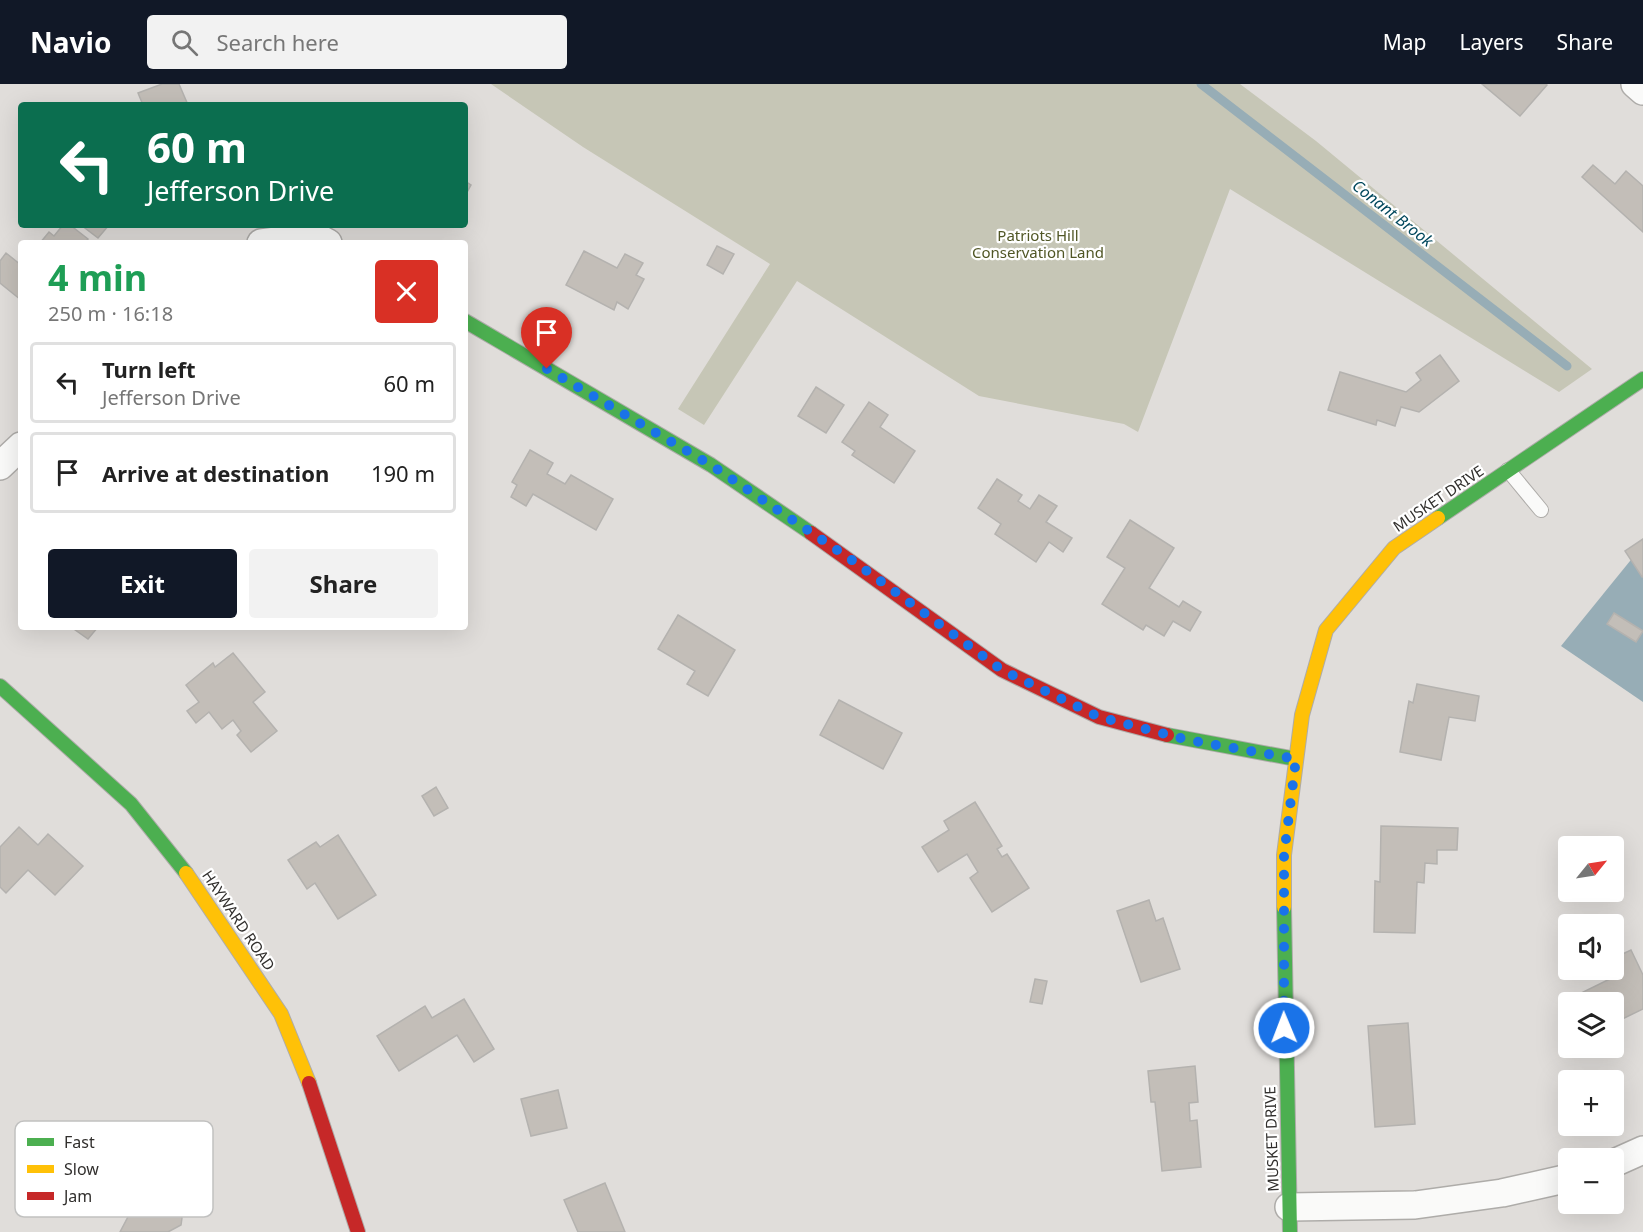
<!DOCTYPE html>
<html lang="en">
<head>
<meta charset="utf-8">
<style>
	body { margin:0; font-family:"Noto Sans",sans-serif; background:#f2f2f2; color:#222; height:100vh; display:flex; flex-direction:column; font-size:22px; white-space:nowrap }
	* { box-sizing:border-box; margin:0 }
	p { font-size:20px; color:#767676 }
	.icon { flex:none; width:33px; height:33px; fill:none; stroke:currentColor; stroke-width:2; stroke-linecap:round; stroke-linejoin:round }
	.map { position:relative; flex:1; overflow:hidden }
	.sheet { position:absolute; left:18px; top:156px; width:450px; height:390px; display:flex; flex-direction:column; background:#fff; border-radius:6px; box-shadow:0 6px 24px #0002 }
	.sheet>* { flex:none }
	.banner { position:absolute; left:18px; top:18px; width:450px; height:126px; border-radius:6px; box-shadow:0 6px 24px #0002; background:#0b6e4f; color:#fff; overflow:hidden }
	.needle { width:39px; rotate:60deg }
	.buttons { position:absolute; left:1558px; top:752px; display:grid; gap:12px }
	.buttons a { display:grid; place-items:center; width:66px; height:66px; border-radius:6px; background:#fff; box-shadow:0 6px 24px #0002; font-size:30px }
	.pin { position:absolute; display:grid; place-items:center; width:51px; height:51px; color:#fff; margin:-62px -26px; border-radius:50% 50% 50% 0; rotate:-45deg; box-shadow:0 0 6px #0007 }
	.pin .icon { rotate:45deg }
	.me { position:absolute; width:66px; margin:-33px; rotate:359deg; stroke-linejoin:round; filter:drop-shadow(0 0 4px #0008) }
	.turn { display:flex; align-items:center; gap:21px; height:126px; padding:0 30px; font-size:27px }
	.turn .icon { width:78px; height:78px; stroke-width:2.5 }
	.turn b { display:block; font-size:42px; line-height:51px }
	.round { display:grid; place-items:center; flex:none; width:63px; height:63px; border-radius:6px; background:#f2f2f2 }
	.headline { display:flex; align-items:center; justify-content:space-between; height:102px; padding:0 30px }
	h1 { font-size:36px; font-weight:700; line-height:45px; color:#1e9e55 }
	.cta { display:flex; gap:12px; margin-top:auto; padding:12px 30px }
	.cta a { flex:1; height:69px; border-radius:6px; background:#111827; color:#fff; font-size:24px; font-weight:700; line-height:69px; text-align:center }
	.cta a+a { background:#f2f2f2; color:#222 }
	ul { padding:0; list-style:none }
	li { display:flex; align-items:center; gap:18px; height:81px; margin:0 12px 9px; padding:0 18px; border:3px solid #e0e0e0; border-radius:6px }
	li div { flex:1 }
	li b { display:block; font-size:22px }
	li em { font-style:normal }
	header { display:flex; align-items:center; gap:36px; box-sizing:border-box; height:84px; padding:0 30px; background:#111827; color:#fff }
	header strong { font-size:28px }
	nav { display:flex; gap:33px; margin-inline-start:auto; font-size:21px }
	.search { width:420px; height:54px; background:#f2f2f2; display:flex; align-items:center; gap:15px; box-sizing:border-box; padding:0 21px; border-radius:6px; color:#767676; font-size:22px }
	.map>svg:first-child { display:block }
	.green { fill:#c6c6b6 }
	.water { fill:#97adb6 }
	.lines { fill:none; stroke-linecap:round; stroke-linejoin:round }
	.stream { stroke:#97adb6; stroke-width:9 }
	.building { fill:#c3beb8; stroke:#b4b2af; stroke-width:1.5 }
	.lane-casing { stroke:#aeaca9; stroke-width:16 }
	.street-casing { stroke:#aeaca9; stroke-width:30 }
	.fast-casing { stroke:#aeaca9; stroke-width:16 }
	.slow-casing { stroke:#aeaca9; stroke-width:16 }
	.jam-casing { stroke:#aeaca9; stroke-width:16 }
	.lane { stroke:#fafaf9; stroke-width:14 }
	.street { stroke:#fafaf9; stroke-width:27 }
	.fast { stroke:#4caf50; stroke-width:14 }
	.slow { stroke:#ffc107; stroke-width:14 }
	.jam { stroke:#c62828; stroke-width:14 }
	.route { stroke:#1a73e8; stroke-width:10; stroke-dasharray:0 18 }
	.labels { text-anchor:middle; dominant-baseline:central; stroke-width:4.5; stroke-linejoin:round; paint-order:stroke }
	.park-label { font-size:15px; fill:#505625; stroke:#fff }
	.street-label { font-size:15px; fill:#312f2d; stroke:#fff }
	.water-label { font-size:16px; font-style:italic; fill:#00475c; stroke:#fff }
	.key { fill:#fff; stroke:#c1c1c0; stroke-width:1.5 }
	.key-label { font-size:16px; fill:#312f2d }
</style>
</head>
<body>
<header>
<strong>Navio</strong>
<div class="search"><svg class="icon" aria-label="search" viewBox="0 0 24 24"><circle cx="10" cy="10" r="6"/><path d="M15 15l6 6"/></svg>Search here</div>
<nav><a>Map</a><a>Layers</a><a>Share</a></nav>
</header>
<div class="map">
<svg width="1643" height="1148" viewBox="0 0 1643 1148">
	<rect width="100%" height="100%" fill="#e0ddda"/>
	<path class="green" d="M491 0H1240L1316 57 1592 285 1559 308 1230 105 1138 348 1124 340 979 312 797 197 704 341 678 325 770 180 583 63Z"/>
	<path class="water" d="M1643 461V618L1561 562Z"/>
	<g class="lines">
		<path class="stream" d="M1201 0 1567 282"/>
	</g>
	<g class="building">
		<path d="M162 0H179L188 21H143L138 9Z"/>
		<path d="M1482 0H1546L1547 1 1520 32Z"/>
		<path d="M1593 81 1615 100 1626 87 1643 102V148L1582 93Z"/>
		<path d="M465 97 471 101 465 112Z"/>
		<path d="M63 141H70L88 155 84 159H40L49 148 54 152Z"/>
		<path d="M81 141H109L98 154Z"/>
		<path d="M717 162 734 170 723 190 707 181Z"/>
		<path d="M584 167 617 184 625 170 643 179 636 191 644 195 628 225 617 218 614 226 566 201Z"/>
		<path d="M6 169 21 181V216L0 199V177Z"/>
		<path d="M1440 271 1459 297 1419 328 1401 323 1395 342 1377 336 1376 341 1328 326 1340 288 1406 308 1421 296 1416 289Z"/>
		<path d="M816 303 844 321 826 349 798 332Z"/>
		<path d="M869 318 888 331 880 343 915 367 894 399 852 371 855 367 842 358Z"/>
		<path d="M530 366 553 379 547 390 565 400 571 391 613 415 596 446 533 410 526 422 511 413 517 401 512 398Z"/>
		<path d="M997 395 1022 411 1018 417 1030 425 1039 411 1057 422 1046 438 1072 454 1063 468 1049 458 1036 478 995 450 1001 440 978 424Z"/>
		<path d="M1130 436 1174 464 1149 504 1179 523 1183 517 1201 528 1190 547 1173 537 1164 552 1146 541 1143 546 1102 520 1125 484 1107 473Z"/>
		<path d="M1643 455V493H1642L1625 467Z"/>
		<path d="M1614 529 1643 547 1636 558 1607 540Z"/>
		<path d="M678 531 735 566 708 612 687 600 695 587 658 565Z"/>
		<path d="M71 543H98L88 555Z"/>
		<path d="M233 569 265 608 253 618 277 647 251 668 237 651 241 647 233 636 222 645 209 628 196 639 187 627 199 618 186 601 213 579 215 583Z"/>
		<path d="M1417 600 1479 612 1475 637 1449 633 1441 676 1400 668 1409 617 1413 619Z"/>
		<path d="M839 616 902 649 883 685 820 651Z"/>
		<path d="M436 703 448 724 434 732 422 712Z"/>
		<path d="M975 718 1002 762 997 765 1002 773 1007 770 1029 804 992 828 970 794 978 788 967 770 938 788 922 763 949 746 944 737Z"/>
		<path d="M1381 742 1458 744 1457 766H1437V780L1425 779 1424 799 1417 798 1415 849 1374 848 1375 797 1380 798Z"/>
		<path d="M19 743 38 761 48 750 83 782 55 811 28 786 6 809 0 803V763Z"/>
		<path d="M338 751 376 811 338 835 315 799 307 805 288 776 316 758 320 763Z"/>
		<path d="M1149 816 1156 837 1163 834 1180 885 1141 898 1117 827Z"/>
		<path d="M1631 866 1643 891V925L1614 939V918H1585L1581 909 1618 891 1614 874Z"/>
		<path d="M1035 895 1047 897 1042 920 1030 918Z"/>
		<path d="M464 915 494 965 474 978 457 951 399 987 377 952 425 922 432 934Z"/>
		<path d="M1408 939 1415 1040 1375 1043 1368 942Z"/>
		<path d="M1195 982 1198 1018 1189 1019 1190 1037 1197 1036 1201 1083 1162 1087 1155 1018H1151L1148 987Z"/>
		<path d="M558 1006 567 1044 531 1052 521 1015Z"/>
		<path d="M151 1094 187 1114 179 1128 182 1134 181 1141 168 1148H120L131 1127 125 1124 136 1105 142 1108Z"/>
		<path d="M605 1099 625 1148H578L564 1116Z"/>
	</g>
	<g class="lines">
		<g class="lane-casing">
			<path id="lane" d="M1508 386 1541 426"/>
		</g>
		<g class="street-casing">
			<g id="street">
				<path d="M1635 0 1643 7"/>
				<path d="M261 159 315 152 328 159"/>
				<path d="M0 382 21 362"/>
				<path d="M1614 1079 1643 1066"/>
				<path d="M1289 1123 1415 1121 1502 1109 1569 1094"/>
			</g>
		</g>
		<g class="fast-casing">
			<g id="fast">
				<path d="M465 237 711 381 811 449"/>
				<path d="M1438 434 1643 295"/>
				<path d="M0 602 131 720 186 789"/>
				<path d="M1167 651 1296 675"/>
				<path d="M1284 823 1290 1148"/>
			</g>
		</g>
		<g class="slow-casing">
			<g id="slow">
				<path d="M186 789 281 930 309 999"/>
				<path d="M1284 823V771L1302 631 1326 546 1394 464 1438 434"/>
			</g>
		</g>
		<g class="jam-casing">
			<g id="jam">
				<path d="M811 449 1002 586 1099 633 1167 651"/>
				<path d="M309 999 358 1148"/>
			</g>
		</g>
		<use href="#lane" class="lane"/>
		<use href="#street" class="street"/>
		<use href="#fast" class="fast"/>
		<use href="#slow" class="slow"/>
		<use href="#jam" class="jam"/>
	</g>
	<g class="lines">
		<path class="route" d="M547 285 711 381 849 474 1002 586 1099 633 1188 656 1296 675 1284 771V944"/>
	</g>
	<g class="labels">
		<g class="park-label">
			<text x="1038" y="151">Patriots Hill<tspan x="1038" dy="17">Conservation Land</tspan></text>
		</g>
		<g class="street-label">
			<text transform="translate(1438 414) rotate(-34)">MUSKET DRIVE</text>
			<text transform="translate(239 836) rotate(56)">HAYWARD ROAD</text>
			<text transform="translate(1271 1055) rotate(-92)">MUSKET DRIVE</text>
		</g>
		<g class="water-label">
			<text transform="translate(1393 129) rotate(38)">Conant Brook</text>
		</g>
	</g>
	<rect x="15" y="1037" width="198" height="96" rx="9" class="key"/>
	<rect x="27" y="1054" width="27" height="8" fill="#4caf50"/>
	<rect x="27" y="1081" width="27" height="8" fill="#ffc107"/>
	<rect x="27" y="1108" width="27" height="8" fill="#c62828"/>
	<g class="key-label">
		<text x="64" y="1064">Fast</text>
		<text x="64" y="1091">Slow</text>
		<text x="64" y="1118">Jam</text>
	</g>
</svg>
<div class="buttons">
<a><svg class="needle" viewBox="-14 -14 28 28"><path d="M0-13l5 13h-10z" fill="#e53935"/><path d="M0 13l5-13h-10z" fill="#767676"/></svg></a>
<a><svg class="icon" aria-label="sound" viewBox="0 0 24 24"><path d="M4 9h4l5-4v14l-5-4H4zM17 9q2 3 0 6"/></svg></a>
<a><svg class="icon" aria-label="layers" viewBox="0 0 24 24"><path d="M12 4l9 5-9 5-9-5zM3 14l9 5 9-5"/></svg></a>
<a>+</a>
<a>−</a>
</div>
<div class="pin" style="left:547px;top:285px;background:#d93025"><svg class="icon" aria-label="arrive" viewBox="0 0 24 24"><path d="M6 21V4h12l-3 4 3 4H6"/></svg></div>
<svg class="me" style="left:1284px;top:944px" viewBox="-20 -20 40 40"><circle r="17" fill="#1a73e8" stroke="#fff" stroke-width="3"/><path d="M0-11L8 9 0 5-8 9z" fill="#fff"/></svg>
<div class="banner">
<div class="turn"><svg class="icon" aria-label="left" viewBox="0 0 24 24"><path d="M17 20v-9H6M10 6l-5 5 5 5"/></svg><div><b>60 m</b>Jefferson Drive</div></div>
</div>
<section class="sheet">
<div class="headline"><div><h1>4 min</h1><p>250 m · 16:18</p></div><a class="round" style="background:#d93025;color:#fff"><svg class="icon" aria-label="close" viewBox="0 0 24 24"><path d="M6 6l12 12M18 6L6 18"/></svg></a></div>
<ul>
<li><svg class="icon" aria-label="left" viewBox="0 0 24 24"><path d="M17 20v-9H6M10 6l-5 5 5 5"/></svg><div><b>Turn left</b><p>Jefferson Drive</p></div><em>60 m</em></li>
<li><svg class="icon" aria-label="arrive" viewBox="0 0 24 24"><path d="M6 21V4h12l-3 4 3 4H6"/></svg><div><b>Arrive at destination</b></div><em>190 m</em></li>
</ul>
<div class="cta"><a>Exit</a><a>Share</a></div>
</section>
</div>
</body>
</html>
